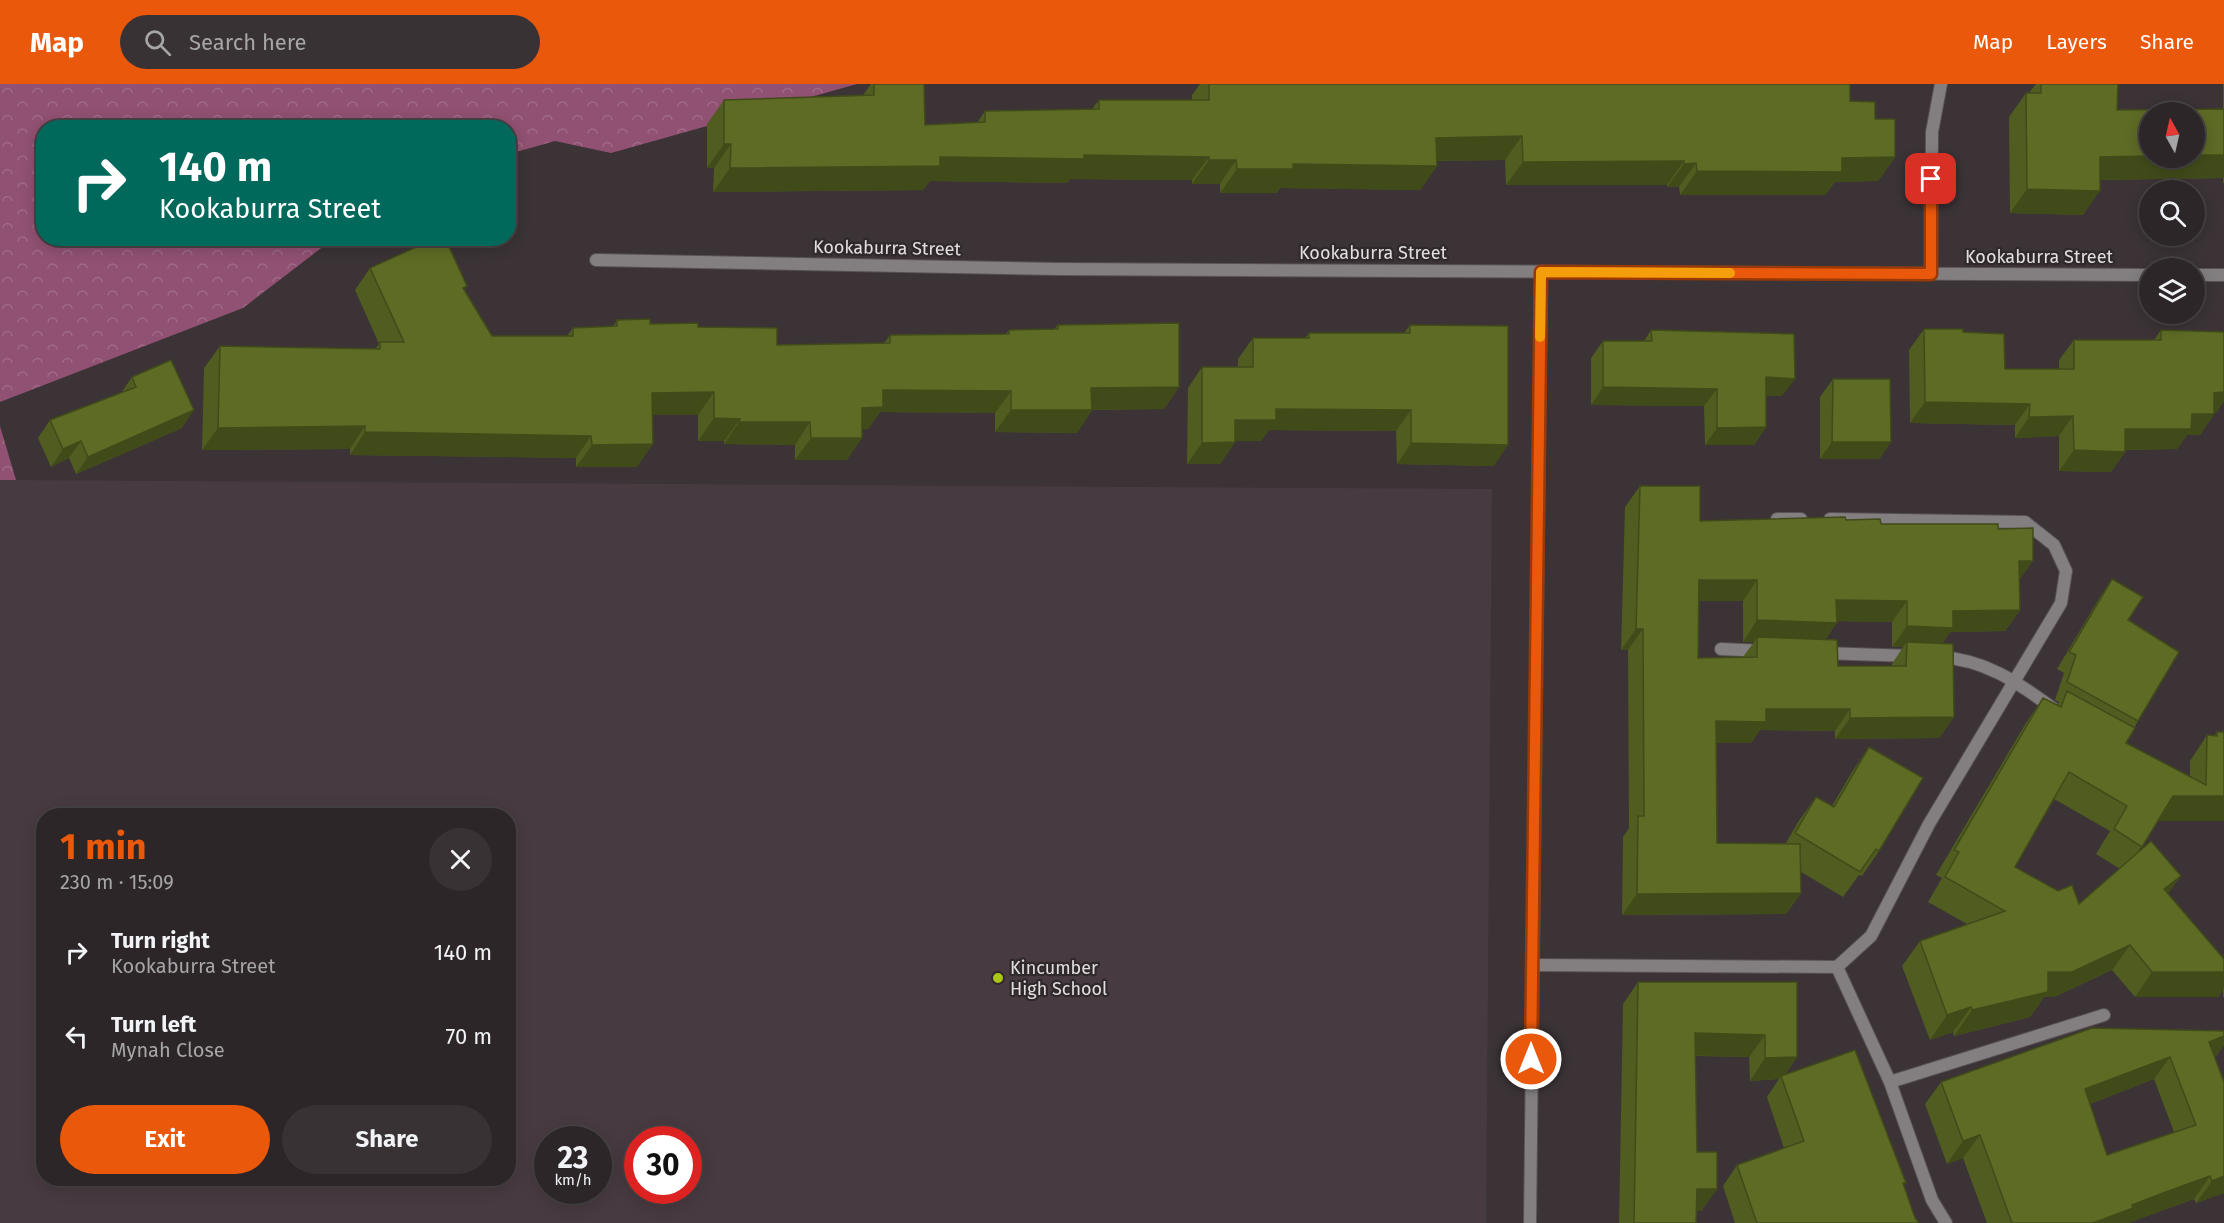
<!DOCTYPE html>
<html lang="en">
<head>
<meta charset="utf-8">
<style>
	body { margin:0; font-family:"Fira Sans",sans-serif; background:#383234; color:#f1f3f6; height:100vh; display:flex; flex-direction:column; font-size:22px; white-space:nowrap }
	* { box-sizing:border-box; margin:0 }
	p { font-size:20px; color:#a6a5a8 }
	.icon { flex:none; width:33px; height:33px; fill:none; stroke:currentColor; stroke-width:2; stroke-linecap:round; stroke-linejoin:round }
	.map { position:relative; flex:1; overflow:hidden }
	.panel { position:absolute; left:36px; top:724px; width:480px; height:378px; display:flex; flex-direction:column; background:#2c2628; border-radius:24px; box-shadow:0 3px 15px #0003,0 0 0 2px #484345 }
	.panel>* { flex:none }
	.banner { position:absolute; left:36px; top:36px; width:480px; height:126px; border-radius:24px; box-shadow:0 3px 15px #0003,0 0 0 2px #484345; background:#00695c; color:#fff; overflow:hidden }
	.needle { width:39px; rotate:352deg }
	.fabs { position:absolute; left:2139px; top:18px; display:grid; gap:12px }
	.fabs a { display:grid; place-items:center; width:66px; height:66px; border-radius:50%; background:#2c2628; box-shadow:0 3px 15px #0003,0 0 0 2px #484345; font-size:30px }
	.speed { position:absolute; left:534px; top:1042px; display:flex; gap:12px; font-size:30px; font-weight:700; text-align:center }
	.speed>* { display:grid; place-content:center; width:78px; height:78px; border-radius:50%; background:#2c2628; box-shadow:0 3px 15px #0003,0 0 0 2px #484345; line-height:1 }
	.speed small { font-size:15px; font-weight:400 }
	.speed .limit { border:9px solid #d22; background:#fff; color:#111 }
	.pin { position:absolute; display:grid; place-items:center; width:51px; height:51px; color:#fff; margin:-26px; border-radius:12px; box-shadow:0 3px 9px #0006 }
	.me { position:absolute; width:66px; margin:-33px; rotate:0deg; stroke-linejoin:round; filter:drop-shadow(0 0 4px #0008) }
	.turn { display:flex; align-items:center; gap:21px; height:126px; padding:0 24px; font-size:27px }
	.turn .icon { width:78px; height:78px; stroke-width:2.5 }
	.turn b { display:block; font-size:42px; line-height:51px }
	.round { display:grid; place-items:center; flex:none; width:63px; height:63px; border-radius:32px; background:#383234 }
	.summary { display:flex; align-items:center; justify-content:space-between; height:102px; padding:0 24px }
	h1 { font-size:36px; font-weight:700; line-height:45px; color:#ea580c }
	.cta { display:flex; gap:12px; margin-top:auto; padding:12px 24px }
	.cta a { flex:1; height:69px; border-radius:36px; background:#ea580c; color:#fff; font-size:24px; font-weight:700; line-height:69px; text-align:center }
	.cta a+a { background:#383234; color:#f1f3f6 }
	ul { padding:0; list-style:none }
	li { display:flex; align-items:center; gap:18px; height:84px; padding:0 24px }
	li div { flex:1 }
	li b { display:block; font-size:22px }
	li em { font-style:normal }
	header { display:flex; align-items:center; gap:36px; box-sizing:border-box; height:84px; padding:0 30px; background:#ea580c; color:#fff }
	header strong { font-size:28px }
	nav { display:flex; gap:33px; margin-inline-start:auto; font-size:21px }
	.search { width:420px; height:54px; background:#383234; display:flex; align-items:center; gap:15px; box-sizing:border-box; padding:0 21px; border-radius:33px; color:#a6a5a8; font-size:22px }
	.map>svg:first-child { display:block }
	.built { fill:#483a41; fill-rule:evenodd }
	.forest { fill:url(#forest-crowns) }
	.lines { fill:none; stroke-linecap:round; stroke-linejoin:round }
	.service-casing { stroke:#595254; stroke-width:14 }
	.minor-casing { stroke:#595254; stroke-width:14 }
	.service { stroke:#837f81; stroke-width:12 }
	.minor { stroke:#837f81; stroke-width:12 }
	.wall { fill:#505c20; fill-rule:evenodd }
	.shaded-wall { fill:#414b1a }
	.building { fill:#5d6b25; stroke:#414b1a; stroke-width:1.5; fill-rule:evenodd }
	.route-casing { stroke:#983908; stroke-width:15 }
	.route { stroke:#ea580c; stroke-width:10 }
	.slow { stroke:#f59e0b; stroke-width:10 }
	.poi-dot { fill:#abc615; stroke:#30292c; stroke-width:2 }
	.labels { text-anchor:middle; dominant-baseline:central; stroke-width:4.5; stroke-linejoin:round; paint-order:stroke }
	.street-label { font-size:18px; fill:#e2dddf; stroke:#30292c }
	.poi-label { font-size:18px; fill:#e2dddf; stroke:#30292c; text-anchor:start }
</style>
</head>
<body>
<header>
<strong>Map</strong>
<div class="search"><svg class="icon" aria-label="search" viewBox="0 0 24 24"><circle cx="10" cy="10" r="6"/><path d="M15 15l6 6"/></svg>Search here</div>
<nav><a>Map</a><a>Layers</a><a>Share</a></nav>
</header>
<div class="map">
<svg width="2224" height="1139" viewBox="0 0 2224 1139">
	<defs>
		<pattern id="forest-crowns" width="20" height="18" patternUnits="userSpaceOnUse" patternTransform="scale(1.5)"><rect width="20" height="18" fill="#915172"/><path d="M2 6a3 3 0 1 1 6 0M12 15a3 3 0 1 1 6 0" fill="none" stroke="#a06a86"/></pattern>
	</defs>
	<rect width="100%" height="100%" fill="#3b3336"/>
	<path class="built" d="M0 396 1492 405 1486 1139H0ZM44 732H508V1095H44ZM548 1056H598V1107H548ZM638 1056H688V1107H638Z"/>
	<g class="forest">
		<path d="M0 0H857L611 69 555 57 509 70 508 44H44V154L333 155 243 224 0 318Z"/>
		<path d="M0 342 16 396H0Z"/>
	</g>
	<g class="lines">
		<g class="service-casing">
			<g id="service">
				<path d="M1777 435H1801"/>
				<path d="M1721 565 1765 567"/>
				<path d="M1821 569 1912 572"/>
				<path d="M1938 573C1985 575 2017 598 2054 625"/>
				<path d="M1532 881 1837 883 1871 852 1929 740 2061 519 2066 487 2054 461 2025 438 1830 435"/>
				<path d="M1837 883 1890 998 1932 1116 1946 1139"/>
				<path d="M1890 998 2104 931"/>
			</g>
		</g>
		<g class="minor-casing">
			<g id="minor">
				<path d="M596 176 1059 185 2150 191"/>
				<path d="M1931 190 1932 48 1941 0"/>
				<path d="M2194 191H2224"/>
				<path d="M1530 1139 1541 188"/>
			</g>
		</g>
		<use href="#service" class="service"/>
		<use href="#minor" class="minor"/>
	</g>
	<g class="wall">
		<path d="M871 0H924L925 41 977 39 985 27 1092 25 1099 16H1192V11L1200 0H1850V17L1875 35 1895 73 1878 97 1835 98 1825 111H1680L1679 103H1667V101H1506L1505 76 1437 77V82L1420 106 1280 104 1277 109H1220V100H1192V96L1070 95 1067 99 930 97 923 106 713 108 714 84H707V40L724 16 863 11Z"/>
		<path d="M2036 0H2041L2117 26 2223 25V0H2224V99H2223V94L2100 96 2083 131 2010 129 2009 33 2026 9H2029Z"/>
		<path d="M370 184 464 206 492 252H567L573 244 613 243 617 236 698 243 777 261 884 259 890 251 1006 250 1009 246 1054 245 1058 241 1179 303 1164 325 1092 326 1077 349 995 348V329L880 328 868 345H862L847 376H795V361L724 360V357H698V331H652L637 383H576V374L350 371V365L202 366 204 284 220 262 375 265 379 260 355 206Z"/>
		<path d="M1410 241 1494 382 1397 380 1396 347 1269 346 1261 357H1235V358L1220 380H1187L1188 304 1202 283H1238V275L1253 254H1305L1309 249H1404Z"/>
		<path d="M1924 245 1963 248 2005 285H2059V276L2074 256H2154L2161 246 2224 248V317L2216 329H2214V330L2200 351H2187L2177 365 2125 366V368L2111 388 2059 387V352L2015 354V341L1910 339 1909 266Z"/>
		<path d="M1651 246 1782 312 1766 311V343L1754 361H1705L1704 322 1591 321V274L1603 257H1644Z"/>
		<path d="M132 293 182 344 76 390 69 374 51 383 38 354 50 336 121 309Z"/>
		<path d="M1833 295 1891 358 1879 375H1820V313Z"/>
		<path d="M1640 402 1700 437 1846 436 1881 440 1998 445 2019 497 2020 526 2005 547 1950 548 1942 560 1954 633 1939 654 1835 655V647L1760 646 1751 659H1716L1717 759H1786L1798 738 1816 713 1832 722 1852 688 1869 663 1879 767 1862 792 1859 791 1843 813 1801 788V809L1786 830 1622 831 1623 753 1629 744 1628 566H1621L1625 423ZM1699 517H1743V558H1754L1743 573 1698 574ZM1837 537 1892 538V563H1903L1892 580V582H1838L1826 555Z"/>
		<path d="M2112 495 2128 536 2138 637 2126 659 2190 692V677L2207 651 2214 652 2217 648 2224 737H2158L2138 768 2168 810 2224 875V913H2223V906L2218 913H2135L2112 886 2054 913H2044L2030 933 1954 952 1953 948 1930 956 1902 882 1920 857 1967 840 1928 818 1942 794 1936 791 2026 639 2043 614 2057 621 2059 618 2055 616 2064 589 2057 585 2100 513ZM2054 715 2110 747 2096 770 2120 785 2079 820 2058 807 2015 783Z"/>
		<path d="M1638 898H1797V973L1785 991 1904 1101 1915 1134 1919 1139H1735L1723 1102 1737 1081 1784 1064 1767 1013 1779 995 1750 997 1749 973 1695 972 1697 1068 1717 1105 1701 1127H1697L1696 1139H1619L1623 920Z"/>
		<path d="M2224 947V961L2217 971 2214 972 2224 998V1109L2196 1119 2194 1115 2128 1139H1987L1963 1074 1947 1080 1925 1020 1941 998ZM2154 995 2174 1048 2107 1071 2090 1020Z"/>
	</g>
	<g class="shaded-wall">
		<path d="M1522 52 1505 76 1420 77 1436 54Z"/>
		<path d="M724 60H731L714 84H707Z"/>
		<path d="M1084 71 1209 73 1192 96 1070 95 1067 99 930 97 923 106 713 108 730 84 940 73Z"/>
		<path d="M2194 71H2224V93L2223 94 2084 96 2100 73 2150 72V74H2194Z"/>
		<path d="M1895 73 1878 97 1835 98 1825 111H1680L1697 87 1842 74Z"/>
		<path d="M1209 76H1236L1220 100H1192Z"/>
		<path d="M1684 77 1667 101H1506L1523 78Z"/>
		<path d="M1696 79 1679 103H1667L1684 80Z"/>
		<path d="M1293 80 1437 82 1420 106 1280 104 1277 109H1220L1237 85Z"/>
		<path d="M2027 105 2100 107 2083 131 2010 129Z"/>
		<path d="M1766 293 1795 295 1782 312 1754 311Z"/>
		<path d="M1179 303 1164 325 1076 326 1091 304Z"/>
		<path d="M1603 303 1717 305 1704 322 1591 321Z"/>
		<path d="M883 306 1011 307 995 329 880 328 868 345 846 346 862 324Z"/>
		<path d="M714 308 698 331H636L652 309Z"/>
		<path d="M2224 308V317L2216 329H2200L2214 309Z"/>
		<path d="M1925 318 2030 320 2015 341 1910 339Z"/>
		<path d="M1276 325 1411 326 1396 347 1269 346 1261 357H1220L1235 336Z"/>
		<path d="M194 326 182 344 76 390 88 373Z"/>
		<path d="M1011 326H1092L1077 349 995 348Z"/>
		<path d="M2192 330H2214L2200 351H2187L2177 365 2110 366 2125 345Z"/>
		<path d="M2073 332 2059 352 2015 354 2029 333Z"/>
		<path d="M714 334 740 335 724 357H698Z"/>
		<path d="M739 338H810L795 361 724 360Z"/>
		<path d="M365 342 350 365 202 366 218 344Z"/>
		<path d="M1766 343 1754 361H1705L1717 344Z"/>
		<path d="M365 348 591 352 576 374 350 371Z"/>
		<path d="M811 354H862L847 376H795Z"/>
		<path d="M81 357 69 374 51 383 63 365Z"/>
		<path d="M1235 358 1220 380H1187L1202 359Z"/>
		<path d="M1832 358H1891L1879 375H1820Z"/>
		<path d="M1411 359 1508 361 1494 382 1397 380Z"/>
		<path d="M653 360 637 383H576L592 361Z"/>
		<path d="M2074 366 2125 368 2111 388 2059 387Z"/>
		<path d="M2019 477H2033L2018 498Z"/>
		<path d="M1699 496H1757L1743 517H1684Z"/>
		<path d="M1836 516 1907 517 1892 538 1822 537Z"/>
		<path d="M2020 526 2005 547 1950 548 1938 565 1907 558 1903 563H1892L1907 542 1953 527Z"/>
		<path d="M1757 536 1837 539 1822 560 1757 553 1754 558H1743Z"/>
		<path d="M1636 545H1643L1628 566H1621Z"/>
		<path d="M1766 625H1850L1835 647 1760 646 1751 659H1701L1716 637Z"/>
		<path d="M1954 633 1939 654 1835 655 1850 634Z"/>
		<path d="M2173 712H2224V737H2155Z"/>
		<path d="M2181 792 2163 817 2164 805Z"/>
		<path d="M1801 809 1786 830 1622 831 1637 810Z"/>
		<path d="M2130 861 2112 886 2054 913H2044L2030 933 1954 952 1972 926 2048 888Z"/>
		<path d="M2152 888H2224V904L2218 913H2135Z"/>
		<path d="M1971 923 1953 948 1930 956 1947 931Z"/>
		<path d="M1695 949 1765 951 1749 973 1680 971Z"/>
		<path d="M2224 952V961L2217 971 2193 981 2209 958Z"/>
		<path d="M1797 973 1782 995 1781 992 1779 995 1750 997 1765 974Z"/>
		<path d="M2170 973 2154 995 2069 1028 2085 1005Z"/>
		<path d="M1980 1051 1963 1074 1947 1080 1963 1057Z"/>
		<path d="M2210 1092 2194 1115 2128 1139H2093L2132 1121Z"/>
		<path d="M2224 1092V1109L2196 1119 2212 1097Z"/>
		<path d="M1697 1105H1717L1701 1127H1681Z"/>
	</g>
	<g class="building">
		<path d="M874 0H924L925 41 985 38V27L1099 25V16H1209V0H1850V17L1875 18V35H1895V73L1842 74V88L1697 87 1696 79 1684 80V77L1523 78 1522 52 1436 54 1437 82 1293 80V85H1237L1236 76H1209V73L1084 71V75L940 73V82L730 84 731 60H724V16L874 11Z"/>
		<path d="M2041 0H2118L2117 26 2224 25V71H2194V28H2150V72L2100 73V107L2027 105 2026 9H2041Z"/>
		<path d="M436 154H445L467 202 463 204 492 252H573V244L617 242V236L650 235V240L698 239V243L777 244V261L890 259V251L1009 250V246L1058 245V241L1179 239V303L1091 304 1092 326H1011V307L883 306V323L862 324V354H811L810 338H739L740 335 714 334V308L652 309 653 360 592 361 591 352 365 348V342L218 344 220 262 380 265V258H404L370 184Z"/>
		<path d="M1410 241 1508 242V361L1411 359V326L1276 325V336H1235V358L1202 359V283H1253V254H1309V249H1410Z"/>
		<path d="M1924 245H1963V248L2004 250 2005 285H2074V256H2161V246L2224 248V308L2214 309V330H2192L2191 345H2125V368L2074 366 2073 332 2029 333 2030 320 1925 318Z"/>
		<path d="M1651 246 1794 250 1795 295 1766 293V343L1717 344V305L1603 303V257H1652Z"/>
		<path d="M171 276 194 326 88 373 81 357 63 365 50 336 136 303 132 293Z"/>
		<path d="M1833 295H1890L1891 358H1832Z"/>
		<path d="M1640 402H1700V437L1845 433 1846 436 1880 435 1881 440H1998V445L2033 444V477H2019L2020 526 1953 527V544L1907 542V517L1836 516 1837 539 1757 536V496H1699L1698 574 1757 573V553L1837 556 1838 582H1906L1907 558 1953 560 1954 633 1850 634V625H1766V638L1716 637 1717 759 1800 760 1801 809 1637 810 1638 732H1644L1643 545H1636Z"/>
		<path d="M2112 495 2143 513 2128 536 2179 568 2138 637 2067 598 2076 571 2069 568Z"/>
		<path d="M2067 607 2135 644 2126 659 2206 701 2207 651 2217 652V648H2224V712H2173L2142 763 2114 745 2127 722 2069 688 2015 783 2058 807 2072 801 2079 820 2151 757 2181 792 2164 805 2224 875V888H2152L2130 861 2072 888H2048V908L1972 926 1971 923 1947 931 1920 857 2005 827 1945 793 1959 768 1954 766 2043 614 2061 623Z"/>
		<path d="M1869 663 1923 694 1879 767 1876 765 1860 788 1795 749 1816 713 1834 723Z"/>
		<path d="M1638 898H1797V973L1765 974V951L1695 949 1697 1068H1717V1105H1697L1696 1139H1634Z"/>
		<path d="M2092 944 2224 947V952L2209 958 2224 998V1092L2212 1097 2210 1092 2163 1109 2132 1121 2133 1124 2093 1139H2012L1980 1051 1963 1057 1941 998ZM2170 973 2196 1041 2107 1071 2085 1005Z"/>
		<path d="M1855 966 1906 1099H1903L1915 1134 1919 1139H1757L1737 1081 1804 1057 1781 992Z"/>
	</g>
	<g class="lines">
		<g class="route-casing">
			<path id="route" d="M1531 975 1541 188 1931 190V95"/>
		</g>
		<use href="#route" class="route"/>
		<path class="slow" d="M1540 253 1541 188 1730 189"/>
	</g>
	<circle class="poi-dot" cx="998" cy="894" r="6"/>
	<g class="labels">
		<g class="street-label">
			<text transform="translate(887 164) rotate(1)">Kookaburra Street</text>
			<text x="1373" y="169">Kookaburra Street</text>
			<text x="2039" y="173">Kookaburra Street</text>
		</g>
		<g class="poi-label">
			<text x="1010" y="884">Kincumber<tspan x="1010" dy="21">High School</tspan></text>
		</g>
	</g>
</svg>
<div class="fabs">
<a><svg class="needle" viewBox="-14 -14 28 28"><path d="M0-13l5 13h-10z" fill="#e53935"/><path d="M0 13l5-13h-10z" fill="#a6a5a8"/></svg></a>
<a><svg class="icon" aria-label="search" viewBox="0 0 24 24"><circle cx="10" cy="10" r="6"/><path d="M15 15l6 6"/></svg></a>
<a><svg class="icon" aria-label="layers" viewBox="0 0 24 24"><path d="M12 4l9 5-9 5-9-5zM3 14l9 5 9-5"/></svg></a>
</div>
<div class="speed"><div>23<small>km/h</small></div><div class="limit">30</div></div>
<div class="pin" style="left:1931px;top:95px;background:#d93025"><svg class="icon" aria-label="arrive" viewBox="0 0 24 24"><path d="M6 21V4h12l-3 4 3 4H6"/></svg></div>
<svg class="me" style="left:1531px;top:975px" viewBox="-20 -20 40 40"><circle r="17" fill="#ea580c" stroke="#fff" stroke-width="3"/><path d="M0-11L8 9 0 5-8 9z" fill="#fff"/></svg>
<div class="banner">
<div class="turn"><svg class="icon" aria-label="right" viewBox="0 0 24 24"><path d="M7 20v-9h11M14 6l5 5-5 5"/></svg><div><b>140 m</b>Kookaburra Street</div></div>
</div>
<section class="panel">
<div class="summary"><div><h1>1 min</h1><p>230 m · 15:09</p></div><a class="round"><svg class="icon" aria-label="close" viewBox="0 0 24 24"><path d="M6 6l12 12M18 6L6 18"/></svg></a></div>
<ul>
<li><svg class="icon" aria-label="right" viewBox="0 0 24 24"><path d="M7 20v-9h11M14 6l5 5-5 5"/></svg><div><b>Turn right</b><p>Kookaburra Street</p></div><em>140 m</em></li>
<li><svg class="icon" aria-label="left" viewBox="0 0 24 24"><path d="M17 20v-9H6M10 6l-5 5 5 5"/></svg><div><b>Turn left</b><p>Mynah Close</p></div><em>70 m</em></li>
</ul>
<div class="cta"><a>Exit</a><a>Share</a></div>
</section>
</div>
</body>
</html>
